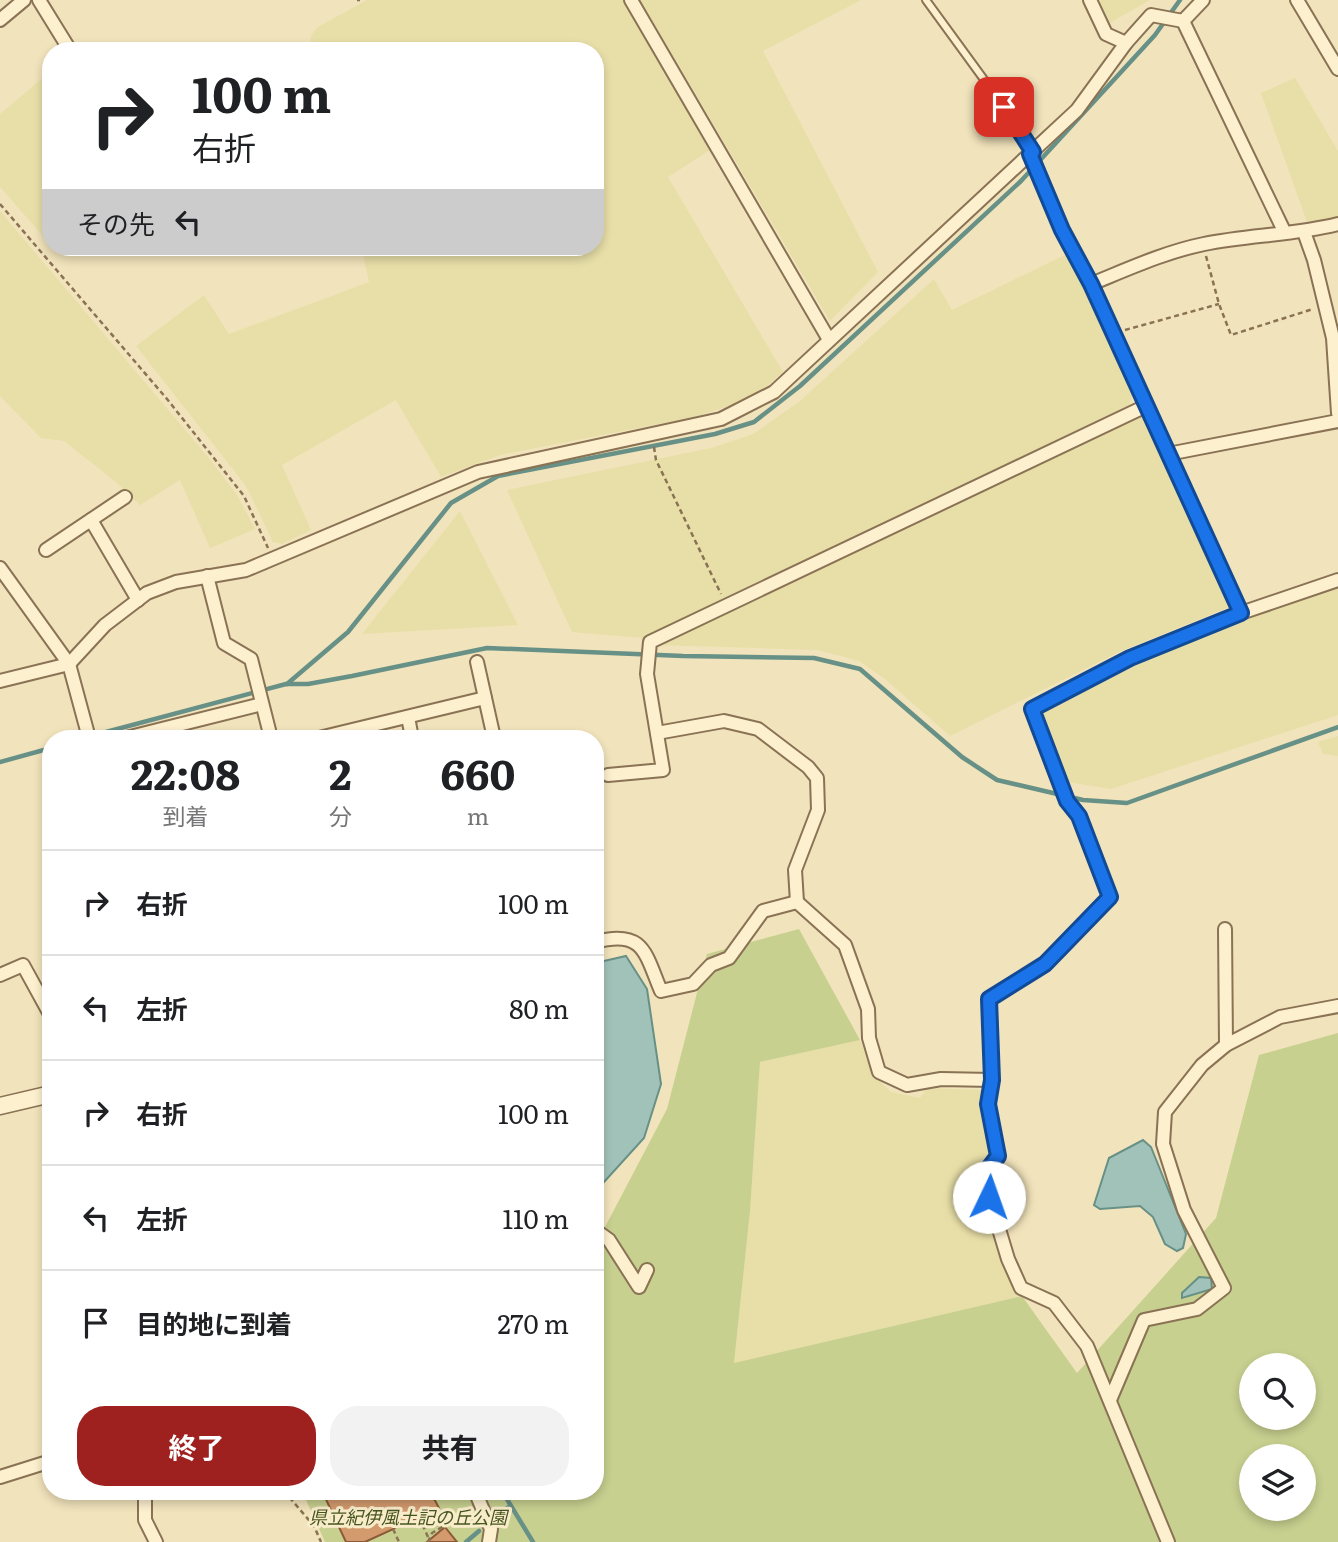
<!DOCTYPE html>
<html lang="ja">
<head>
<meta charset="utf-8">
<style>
	body { margin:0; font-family:Literata,"Noto Sans JP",serif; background:#f2f2f2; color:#202124; height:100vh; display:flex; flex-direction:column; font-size:26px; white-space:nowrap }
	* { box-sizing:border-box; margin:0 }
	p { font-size:23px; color:#757577 }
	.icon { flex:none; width:38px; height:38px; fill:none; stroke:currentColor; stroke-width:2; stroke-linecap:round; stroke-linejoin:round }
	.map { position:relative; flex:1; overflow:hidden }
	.sheet { position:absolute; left:42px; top:730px; width:562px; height:770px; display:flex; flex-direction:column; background:#fff; border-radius:28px; box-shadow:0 4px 10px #0003 }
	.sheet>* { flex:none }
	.hud { position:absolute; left:42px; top:42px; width:562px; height:214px; border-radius:28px; box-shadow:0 4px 10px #0003; background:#fff; color:#202124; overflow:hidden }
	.tools { position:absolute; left:1239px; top:1353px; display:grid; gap:14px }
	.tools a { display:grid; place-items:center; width:77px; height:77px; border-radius:50%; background:#fff; box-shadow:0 4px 10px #0003; font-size:35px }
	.pin { position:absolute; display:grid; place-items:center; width:60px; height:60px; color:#fff; margin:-30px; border-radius:14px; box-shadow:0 4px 10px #0006 }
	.me { position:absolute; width:77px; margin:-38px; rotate:3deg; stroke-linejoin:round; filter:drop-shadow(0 0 5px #0008) }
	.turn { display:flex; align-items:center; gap:24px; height:147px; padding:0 35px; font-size:32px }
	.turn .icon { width:91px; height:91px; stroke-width:2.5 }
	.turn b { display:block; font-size:49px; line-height:60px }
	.then { display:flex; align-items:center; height:66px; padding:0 35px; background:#0003; gap:14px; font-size:26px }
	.eta { display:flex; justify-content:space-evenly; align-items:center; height:119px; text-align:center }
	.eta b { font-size:42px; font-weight:700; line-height:49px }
	.primary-button { display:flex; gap:14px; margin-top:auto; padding:14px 35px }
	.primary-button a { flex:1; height:80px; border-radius:28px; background:#9e211f; color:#fff; font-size:28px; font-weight:700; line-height:80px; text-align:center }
	.primary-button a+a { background:#f2f2f2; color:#202124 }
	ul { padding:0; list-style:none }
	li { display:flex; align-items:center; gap:21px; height:105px; padding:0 35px; border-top:2px solid #e0e0e0 }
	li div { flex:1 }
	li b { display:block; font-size:26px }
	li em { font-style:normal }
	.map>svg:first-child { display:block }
	.farmland { fill:#e8dfa8 }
	.green { fill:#c7d08f; fill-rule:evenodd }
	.water { fill:#a0c2b9; stroke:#679087; stroke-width:2 }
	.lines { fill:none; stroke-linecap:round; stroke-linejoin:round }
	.stream { stroke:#679087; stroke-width:4.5 }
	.building { fill:#d39a6d; stroke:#8b5b37; stroke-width:2 }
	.service-casing { stroke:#8a7254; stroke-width:10 }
	.minor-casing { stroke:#8a7254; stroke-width:16 }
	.tertiary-casing { stroke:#8a7254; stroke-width:19 }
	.path { stroke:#8a7254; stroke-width:2.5; stroke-dasharray:5 3.5; stroke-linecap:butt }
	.service { stroke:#fcf0cf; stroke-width:6 }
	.minor { stroke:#fcf0cf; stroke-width:12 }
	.tertiary { stroke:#fcf0cf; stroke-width:16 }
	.route-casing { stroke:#114b97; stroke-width:18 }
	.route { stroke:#1a73e8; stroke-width:12 }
	.labels { text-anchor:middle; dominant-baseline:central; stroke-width:6; stroke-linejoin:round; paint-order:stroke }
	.park-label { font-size:18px; font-style:italic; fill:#47561f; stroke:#f8eccb }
</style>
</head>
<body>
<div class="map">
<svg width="1338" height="1542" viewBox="0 0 1338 1542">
	<rect width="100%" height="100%" fill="#f1e3bb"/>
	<g class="farmland">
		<path d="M367 0H625L710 150 668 177 783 372 762 390 732 405 694 417 500 455 441 477 396 400 282 465 311 530 282 544 273 542 246 486 136 346 204 295 229 334 369 282 364 258 369 247H595V51H314L310 41 312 34 318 27Z"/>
		<path d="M640 0H861L763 51 878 272 830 321Z"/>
		<path d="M1097 0H1150L1108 24Z"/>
		<path d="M51 71V245L0 187V114Z"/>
		<path d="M1295 78 1338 151V218L1307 222 1261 93Z"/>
		<path d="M0 211 208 457 237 495 255 529 210 548 180 480 140 505 116 482 64 441 41 438 0 396Z"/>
		<path d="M1069 253 1133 393 1129 405 642 638 572 632 507 490 711 448 753 434 800 401 934 279 952 310Z"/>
		<path d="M1143 414 1232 606 1119 652 950 736 885 679 859 661 818 650 655 645Z"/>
		<path d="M460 511 518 625 362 634Z"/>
		<path d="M1338 585V715L1111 789 1067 782 1038 709 1129 665Z"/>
		<path d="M1338 736V756L1323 754 1318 742Z"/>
		<path d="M860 1040 872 1074 891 1092 920 1098 927 1088 984 1090 982 1097 994 1153 977 1176 1006 1272 1022 1296 734 1363 750 1211 760 1062Z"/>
	</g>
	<path class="green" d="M799 929 860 1040 760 1062 750 1211 734 1363 1022 1296 1077 1373 1216 1218 1259 1055 1338 1033V1542H325L302 1491H595V1278L605 1227 667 1109 707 954ZM1251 1365H1304V1418H1251ZM1251 1456H1304V1508H1251Z"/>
	<g class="water">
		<path d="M626 956 647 989 661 1084 644 1138 595 1192V963Z"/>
		<path d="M1143 1140 1151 1147 1186 1234 1183 1248 1177 1251 1165 1244 1153 1217 1140 1206 1100 1209 1094 1205 1109 1158Z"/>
		<path d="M1199 1277 1211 1278 1212 1289 1182 1298V1293Z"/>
	</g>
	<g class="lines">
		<g class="stream">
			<path d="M287 684 348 632 451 503 498 476 715 434 754 422 800 386 1021 181 1155 35 1180 0"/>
			<path d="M91 736 286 684H308L352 676 487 648 683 656 814 658 860 669 962 757 997 780 1083 800 1127 803 1338 727"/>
			<path d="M0 762 51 748"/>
			<path d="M502 1491 533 1542"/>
			<path d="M497 1515 510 1506"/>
			<path d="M466 1542 479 1531"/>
		</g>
	</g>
	<g class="building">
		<path d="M322 1491H430L439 1508 365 1542H346Z"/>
		<path d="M445 1527 457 1542H427Z"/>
	</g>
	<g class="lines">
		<g class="service-casing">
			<path id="service" d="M926 0 1004 107 1033 152"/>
		</g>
		<g class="minor-casing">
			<g id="minor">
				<path d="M39 0 68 47"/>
				<path d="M631 0 828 338"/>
				<path d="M1090 0 1106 34 1126 43"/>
				<path d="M1297 0 1338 69"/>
				<path d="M0 20 24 0"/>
				<path d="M1183 21 1203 0"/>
				<path d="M1030 154 1062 230 1091 284 1241 613"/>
				<path d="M1304 232 1314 260 1333 338 1338 413"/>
				<path d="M1091 284C1128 269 1165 252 1204 244 1249 235 1294 235 1338 224"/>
				<path d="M1168 454 1338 421"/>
				<path d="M91 520 138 600"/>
				<path d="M46 550 125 497"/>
				<path d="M0 568 69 664 89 738"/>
				<path d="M207 576 224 643 251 659 271 738"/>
				<path d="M477 662 494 738"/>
				<path d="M0 681 69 664 105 625 147 593 176 582 246 570 478 472 721 419 774 392 1077 110 1126 43 1151 15 1183 21 1284 231"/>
				<path d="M408 717 412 738"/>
				<path d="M657 733 724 721 758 729 808 767 817 778 818 810 795 870 797 902"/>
				<path d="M126 738 262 704"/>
				<path d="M319 738 485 698"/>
				<path d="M608 775 663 770 647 674 650 642 1146 406"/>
				<path d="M1225 929 1226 1045"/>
				<path d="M595 942C644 929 645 953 661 991L693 984 711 965 729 958 763 911 797 902 845 945 868 1009 869 1038 879 1072 907 1085 941 1079 992 1080 988 1105 998 1156 983 1176 1008 1259 1021 1288 1054 1303 1087 1346 1168 1542"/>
				<path d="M0 975 23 965 51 1016"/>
				<path d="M992 1080 989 999 1045 964 1110 897 1079 816 1067 801 1032 709 1130 658 1241 613 1338 580"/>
				<path d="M595 1230 609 1240 639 1287 647 1270"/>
				<path d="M1110 1400 1144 1320 1197 1309 1224 1288 1184 1210 1163 1144 1165 1112 1202 1065 1226 1045 1280 1017 1338 1006"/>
				<path d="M0 1477 51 1461"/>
				<path d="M145 1491V1520L156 1542"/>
				<path d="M475 1491 491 1529 489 1542"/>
			</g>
		</g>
		<g class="tertiary-casing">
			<path id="tertiary" d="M0 1106 51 1094"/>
		</g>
		<g class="path">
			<path d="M357 0H360"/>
			<path d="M0 204 167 399 244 496 268 548"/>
			<path d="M1206 256 1219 304 1231 335 1313 309"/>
			<path d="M1125 330 1219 304"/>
			<path d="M654 447 656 460 721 594"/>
			<path d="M284 1491 314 1526 321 1542"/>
			<path d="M419 1517 428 1537"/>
			<path d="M393 1529 399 1542"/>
			<path d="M428 1542 432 1533 468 1512"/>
		</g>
		<use href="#service" class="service"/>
		<use href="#minor" class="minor"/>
		<use href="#tertiary" class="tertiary"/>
	</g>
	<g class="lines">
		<g class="route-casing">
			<path id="route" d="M989 1197 983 1176 998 1156 988 1104 992 1080 989 999 1045 964 1110 897 1079 816 1067 801 1032 709 1130 658 1241 613 1091 284 1062 230 1030 154 1033 152 1004 107"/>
		</g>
		<use href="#route" class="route"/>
	</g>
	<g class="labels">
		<g class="park-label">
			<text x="408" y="1516">県立紀伊風土記の丘公園</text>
		</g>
	</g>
</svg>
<div class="tools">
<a><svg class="icon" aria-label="search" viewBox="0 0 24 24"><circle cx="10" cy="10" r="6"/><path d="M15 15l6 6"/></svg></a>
<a><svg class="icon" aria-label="layers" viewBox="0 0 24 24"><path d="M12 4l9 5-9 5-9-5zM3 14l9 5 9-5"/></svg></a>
</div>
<div class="pin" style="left:1004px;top:107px;background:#d93025"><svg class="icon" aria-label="arrive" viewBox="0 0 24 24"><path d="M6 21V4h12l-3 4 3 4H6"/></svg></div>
<svg class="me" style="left:989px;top:1197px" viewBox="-20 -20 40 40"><circle r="19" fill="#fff"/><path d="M0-13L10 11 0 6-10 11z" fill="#1a73e8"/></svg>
<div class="hud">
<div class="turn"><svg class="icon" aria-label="right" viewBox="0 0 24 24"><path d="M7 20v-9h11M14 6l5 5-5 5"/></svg><div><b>100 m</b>右折</div></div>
<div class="then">その先<svg class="icon" aria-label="left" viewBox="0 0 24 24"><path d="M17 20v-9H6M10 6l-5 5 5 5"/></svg></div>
</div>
<section class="sheet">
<div class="eta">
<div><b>22:08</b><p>到着</p></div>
<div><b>2</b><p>分</p></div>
<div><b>660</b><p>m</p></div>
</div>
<ul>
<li><svg class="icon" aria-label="right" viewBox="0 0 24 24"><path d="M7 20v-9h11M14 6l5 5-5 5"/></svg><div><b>右折</b></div><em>100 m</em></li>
<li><svg class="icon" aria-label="left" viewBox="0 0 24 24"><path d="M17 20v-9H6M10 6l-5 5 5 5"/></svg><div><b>左折</b></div><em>80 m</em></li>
<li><svg class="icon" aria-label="right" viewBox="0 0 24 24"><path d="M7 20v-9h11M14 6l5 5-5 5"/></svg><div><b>右折</b></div><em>100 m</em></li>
<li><svg class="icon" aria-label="left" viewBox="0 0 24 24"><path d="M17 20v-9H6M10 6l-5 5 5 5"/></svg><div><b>左折</b></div><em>110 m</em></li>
<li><svg class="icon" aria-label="arrive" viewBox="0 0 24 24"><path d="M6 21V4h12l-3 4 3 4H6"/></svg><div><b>目的地に到着</b></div><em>270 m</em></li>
</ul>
<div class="primary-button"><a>終了</a><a>共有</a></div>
</section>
</div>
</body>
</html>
